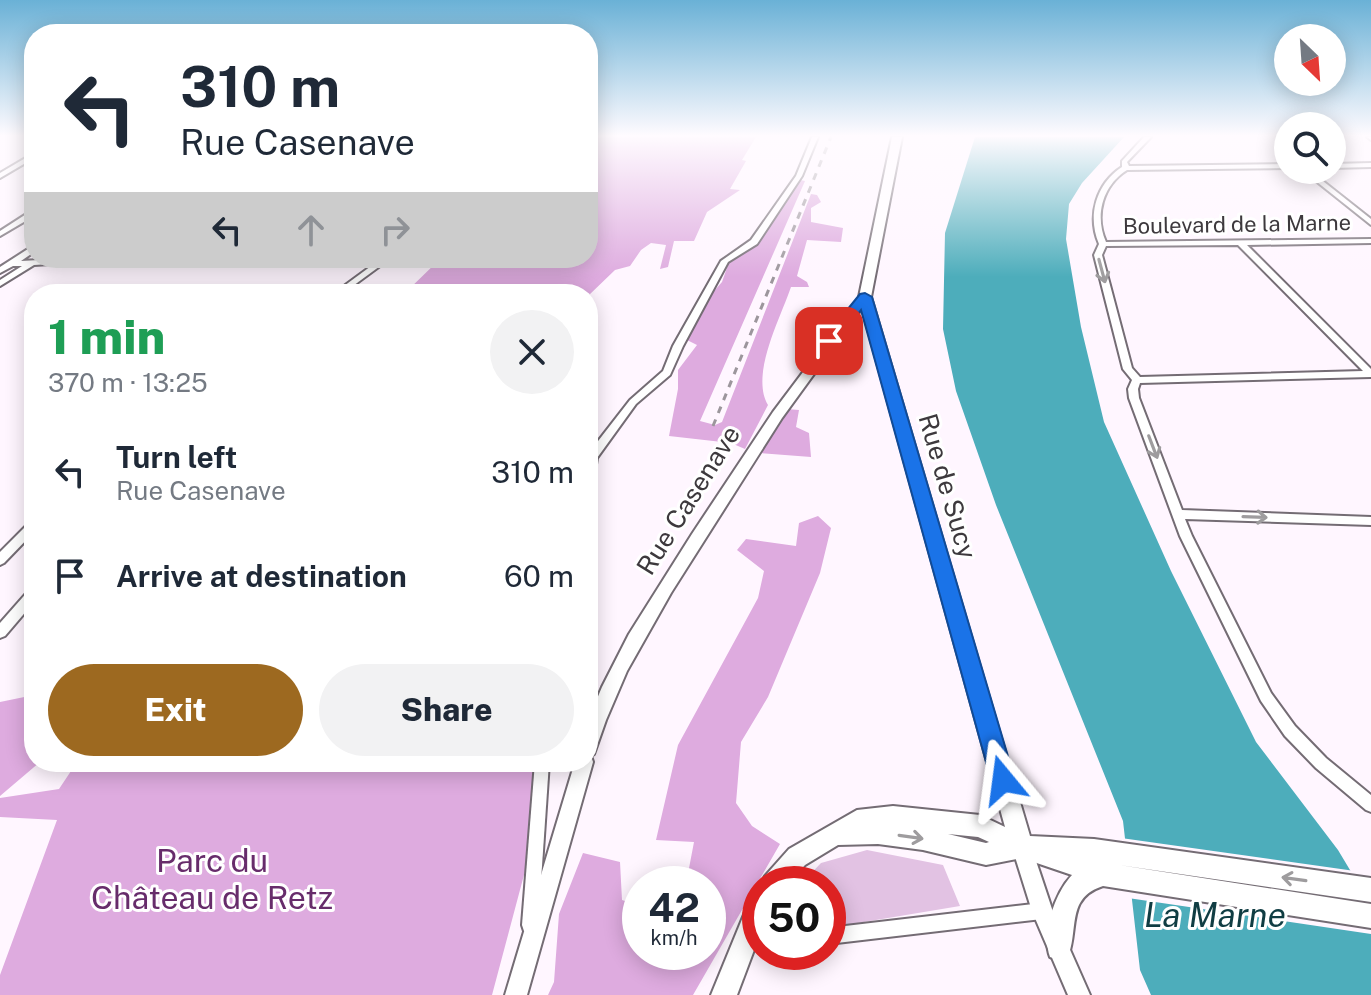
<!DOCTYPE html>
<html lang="en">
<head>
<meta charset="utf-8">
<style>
	body { margin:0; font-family:"Public Sans",sans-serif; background:#f2f2f3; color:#1f2937; height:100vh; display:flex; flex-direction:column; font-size:30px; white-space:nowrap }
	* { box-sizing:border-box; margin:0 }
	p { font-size:26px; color:#747a83 }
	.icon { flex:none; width:44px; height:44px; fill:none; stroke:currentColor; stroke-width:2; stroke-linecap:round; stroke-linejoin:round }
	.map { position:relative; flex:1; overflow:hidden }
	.panel { position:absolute; left:24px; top:284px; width:574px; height:488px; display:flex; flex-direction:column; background:#fff; border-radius:32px; box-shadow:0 4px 20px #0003 }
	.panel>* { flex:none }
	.banner { position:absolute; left:24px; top:24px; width:574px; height:244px; border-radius:32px; box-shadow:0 4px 20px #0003; background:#fff; color:#1f2937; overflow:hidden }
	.needle { width:52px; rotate:155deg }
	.tools { position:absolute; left:1274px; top:24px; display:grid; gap:16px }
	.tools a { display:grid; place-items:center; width:72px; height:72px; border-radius:50%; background:#fff; box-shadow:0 4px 20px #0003; font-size:40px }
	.speed { position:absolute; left:622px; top:866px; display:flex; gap:16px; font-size:40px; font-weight:700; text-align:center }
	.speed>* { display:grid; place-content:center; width:104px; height:104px; border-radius:50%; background:#fff; box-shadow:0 4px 20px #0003; line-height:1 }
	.speed small { font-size:20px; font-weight:400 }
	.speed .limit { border:12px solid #d22; background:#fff; color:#111 }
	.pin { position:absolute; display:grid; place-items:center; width:68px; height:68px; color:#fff; margin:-34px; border-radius:16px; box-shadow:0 4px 12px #0006 }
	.me { position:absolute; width:88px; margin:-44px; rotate:344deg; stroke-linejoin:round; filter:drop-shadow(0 0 6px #0008) }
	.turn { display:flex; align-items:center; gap:28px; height:168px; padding:0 24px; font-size:36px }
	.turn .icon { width:104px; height:104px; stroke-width:2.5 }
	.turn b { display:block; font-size:56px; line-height:68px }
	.lanes { display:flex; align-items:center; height:76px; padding:0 24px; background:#0003; justify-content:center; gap:40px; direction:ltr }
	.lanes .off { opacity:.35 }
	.round { display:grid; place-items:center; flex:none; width:84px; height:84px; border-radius:42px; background:#f2f2f3 }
	.head { display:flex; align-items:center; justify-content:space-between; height:136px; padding:0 24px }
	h1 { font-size:48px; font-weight:800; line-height:60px; color:#1e9e55 }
	.button { display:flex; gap:16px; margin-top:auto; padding:16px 24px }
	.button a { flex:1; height:92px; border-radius:48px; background:#9d6920; color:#fff; font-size:32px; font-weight:800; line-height:92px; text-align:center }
	.button a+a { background:#f2f2f3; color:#1f2937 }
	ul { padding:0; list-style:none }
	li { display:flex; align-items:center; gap:24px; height:104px; padding:0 24px }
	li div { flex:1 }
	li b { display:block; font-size:30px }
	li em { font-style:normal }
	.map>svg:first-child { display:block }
	.green { fill:#e2c2e3 }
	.forest { fill:#deabdf }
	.water { fill:#4dadbb }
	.pier { fill:#fff6ff }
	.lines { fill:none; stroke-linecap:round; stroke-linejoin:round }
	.minor-casing { stroke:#746c74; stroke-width:4 }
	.tertiary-casing { stroke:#746c74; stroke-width:4 }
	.secondary-casing { stroke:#746c74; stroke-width:4 }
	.minor { fill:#fff; fill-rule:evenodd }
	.tertiary { fill:#fff; fill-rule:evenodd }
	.secondary { fill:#fff; fill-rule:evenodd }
	.rail { stroke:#9c969c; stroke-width:3; stroke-dasharray:7 7; stroke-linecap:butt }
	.oneway { stroke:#9e9c9e }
	.route { fill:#1a73e8; stroke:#114b97; stroke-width:2 }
	.labels { text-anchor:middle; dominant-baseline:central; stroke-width:6; stroke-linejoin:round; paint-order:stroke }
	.far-street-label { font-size:22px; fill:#3d393d; stroke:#fff }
	.street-label { font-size:26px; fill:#3d393d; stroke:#fff }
	.near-park-label { font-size:32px; fill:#672c6b; stroke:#fff }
	.near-water-label { font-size:34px; font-style:italic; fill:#103d43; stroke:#fff }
</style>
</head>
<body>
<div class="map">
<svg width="1371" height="995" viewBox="0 0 1371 995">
	<rect width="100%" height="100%" fill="#fff6ff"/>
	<path class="green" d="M867 850 943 865 960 906 828 928V884H801L821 863Z"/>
	<g class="forest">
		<path d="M588 137H756L742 160 746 161 730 189 740 190 707 212 694 241H674L668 267 660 269 666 245 651 243 641 250 630 266 615 270 588 296 404 294 441 258H588Z"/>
		<path d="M800 180 805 181 700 421 715 425 722 422 811 194 817 195 821 202 811 208V222L843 228 841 242 807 240 797 276 807 282 809 287H791C780 319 750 375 768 405L745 449 731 443 669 436 678 389V370L697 345 687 340 708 298 722 282 729 262 758 241Z"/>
		<path d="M787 409 799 410 796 427 809 433 811 457 760 453Z"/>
		<path d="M818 516 831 528 820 573 768 697 741 742 736 803 752 826 780 844 693 995H548L554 982 559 914 583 853 620 862 622 900 640 906V952H708V884H686L694 842 656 840 678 745 758 598 764 571 737 550 746 539 796 546 799 523Z"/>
		<path d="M34 695V762H40L0 796V702Z"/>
		<path d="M77 762H544L533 841 492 995H0V975L57 820 0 817V798L59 789Z"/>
	</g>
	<path class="water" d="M975 137H1124L1082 183 1069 204 1066 239 1081 327 1104 422 1171 571 1256 742 1338 850 1371 905V995H1151L1140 970 1123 821 996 505 956 391 943 329 945 233Z"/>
	<path class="pier" d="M1121 838 1355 871 1371 898V934L1128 898Z"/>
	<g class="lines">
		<g class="minor-casing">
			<g id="minor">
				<path d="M812 137H818L802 176 757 244 728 262 683 346 670 375 636 404 597 458 593 484 588 488V454L630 400 663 371 673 346 721 261 751 240 796 176Z"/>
				<path d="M1144 137H1151L1127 162 1129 166 1288 164V168L1127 170C1103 185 1094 215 1106 242L1371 239V243L1247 245 1371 369V377L1140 383 1138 389 1139 398 1182 510 1371 517V525L1185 519 1192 536 1271 693 1295 726 1326 758 1371 795V812L1366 810 1316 768 1285 736 1261 701 1180 536 1129 398 1128 389 1132 380 1123 369 1094 255 1099 244C1087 216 1096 184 1122 167V161ZM1238 245 1363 371 1140 377 1132 368 1102 255 1106 246Z"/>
				<path d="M1367 137H1371V140Z"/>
				<path d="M34 153V158L0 178V173Z"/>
				<path d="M1371 163V167L1332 168V164Z"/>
				<path d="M1302 170H1309L1371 219V225Z"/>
				<path d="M31 211H34V216L0 236V231Z"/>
				<path d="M31 247H34V252L21 261 75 258H121L117 260 34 265 0 286V280L22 266H13L0 273V267Z"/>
				<path d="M382 258H391L342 294H333Z"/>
				<path d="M34 521V532L4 563 0 565V552L30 522Z"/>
				<path d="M34 588V602L5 636 0 638V623L30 589Z"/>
				<path d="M535 762H549L538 925 536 931 530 933 524 931 522 925Z"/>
				<path d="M1042 903 1048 905 1050 911 1048 917 1042 919 828 944V928Z"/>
			</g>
		</g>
		<g class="tertiary-casing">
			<g id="tertiary">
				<path d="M865 294 870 297 782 418 671 593 627 671 606 720 594 754 591 756 593 762 527 995H505L575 762H588V720L602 687 629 634 692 534 773 412 861 295Z"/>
				<path d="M1022 837 1029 840 1052 909 1090 995H1068L1032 911 1012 847 1015 840Z"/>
			</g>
		</g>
		<g class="secondary-casing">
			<g id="secondary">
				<path d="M892 137H902L871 297 1030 836 1094 839 1371 878V902L1119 865 1371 904V928L1103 886C1066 898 1079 928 1068 957L1059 960 1050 957C1041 933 1055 893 1072 875L1022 858 986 865 923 850 878 844 838 845 805 865 788 884H761L765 876 789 849 857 810 893 806 980 815 1005 827 859 297ZM948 834 978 837 989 842 986 843Z"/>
				<path d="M760 891V934L737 995H711L752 895Z"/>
			</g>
		</g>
		<use href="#minor" class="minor"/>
		<use href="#tertiary" class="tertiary"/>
		<use href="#secondary" class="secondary"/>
		<path class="rail" d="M713 426 831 137"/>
	</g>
	<defs><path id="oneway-shaft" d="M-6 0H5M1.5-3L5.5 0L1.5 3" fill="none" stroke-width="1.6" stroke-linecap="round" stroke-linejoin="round" transform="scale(2)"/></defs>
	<g class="oneway">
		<use href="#oneway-shaft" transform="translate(1102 271) rotate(75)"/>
		<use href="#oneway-shaft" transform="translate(1153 447) rotate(69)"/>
		<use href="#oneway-shaft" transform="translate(1255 517) rotate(2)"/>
		<use href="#oneway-shaft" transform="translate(911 837) rotate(8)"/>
		<use href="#oneway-shaft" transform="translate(1294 879) rotate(-172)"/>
	</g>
	<linearGradient id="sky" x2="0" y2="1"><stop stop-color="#6ab1d6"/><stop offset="0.49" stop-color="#fffbff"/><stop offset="1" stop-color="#fffbff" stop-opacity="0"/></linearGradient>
	<rect width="1371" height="277" fill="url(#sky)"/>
	<path class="route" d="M865 293 872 297 1015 780 1012 789 1003 792 994 789 991 780 861 310 835 345H824L822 341 860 294Z"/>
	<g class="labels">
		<g class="far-street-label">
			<text transform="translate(1237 224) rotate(-1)">Boulevard de la Marne</text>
		</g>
		<g class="street-label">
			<text transform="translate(948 486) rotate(74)">Rue de Sucy</text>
			<text transform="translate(688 500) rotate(-58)">Rue Casenave</text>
		</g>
		<g class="near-park-label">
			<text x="212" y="860">Parc du<tspan x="212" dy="37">Château de Retz</tspan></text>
		</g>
		<g class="near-water-label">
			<text x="1215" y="915">La Marne</text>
		</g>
	</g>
</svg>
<div class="tools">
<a><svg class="needle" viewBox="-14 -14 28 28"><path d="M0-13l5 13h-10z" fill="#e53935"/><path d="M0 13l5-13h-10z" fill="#747a83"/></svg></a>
<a><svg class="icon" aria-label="search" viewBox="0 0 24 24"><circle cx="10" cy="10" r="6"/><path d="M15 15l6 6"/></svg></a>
</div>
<div class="speed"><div>42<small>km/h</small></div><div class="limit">50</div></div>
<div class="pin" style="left:829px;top:341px;background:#d93025"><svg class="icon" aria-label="arrive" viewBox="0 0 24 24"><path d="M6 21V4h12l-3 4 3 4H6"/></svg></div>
<svg class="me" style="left:1003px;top:780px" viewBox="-20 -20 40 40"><path d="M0-17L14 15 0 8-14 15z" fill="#1a73e8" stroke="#fff" stroke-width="4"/></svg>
<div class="banner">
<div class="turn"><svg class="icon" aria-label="left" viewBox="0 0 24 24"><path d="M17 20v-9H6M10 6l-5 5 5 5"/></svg><div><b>310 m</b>Rue Casenave</div></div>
<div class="lanes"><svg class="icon" aria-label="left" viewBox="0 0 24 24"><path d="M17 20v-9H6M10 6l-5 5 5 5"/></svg><svg class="icon off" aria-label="ahead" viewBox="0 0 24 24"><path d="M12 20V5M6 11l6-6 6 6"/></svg><svg class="icon off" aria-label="right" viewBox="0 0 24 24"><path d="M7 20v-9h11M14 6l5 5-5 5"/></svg></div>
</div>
<section class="panel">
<div class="head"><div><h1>1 min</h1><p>370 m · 13:25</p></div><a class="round"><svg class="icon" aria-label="close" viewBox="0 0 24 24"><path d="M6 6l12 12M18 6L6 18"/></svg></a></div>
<ul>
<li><svg class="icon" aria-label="left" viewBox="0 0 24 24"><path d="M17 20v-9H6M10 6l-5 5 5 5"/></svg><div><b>Turn left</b><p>Rue Casenave</p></div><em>310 m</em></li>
<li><svg class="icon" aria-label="arrive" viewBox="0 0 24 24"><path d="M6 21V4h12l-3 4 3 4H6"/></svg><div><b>Arrive at destination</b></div><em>60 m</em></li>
</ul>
<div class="button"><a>Exit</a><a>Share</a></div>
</section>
</div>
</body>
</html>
